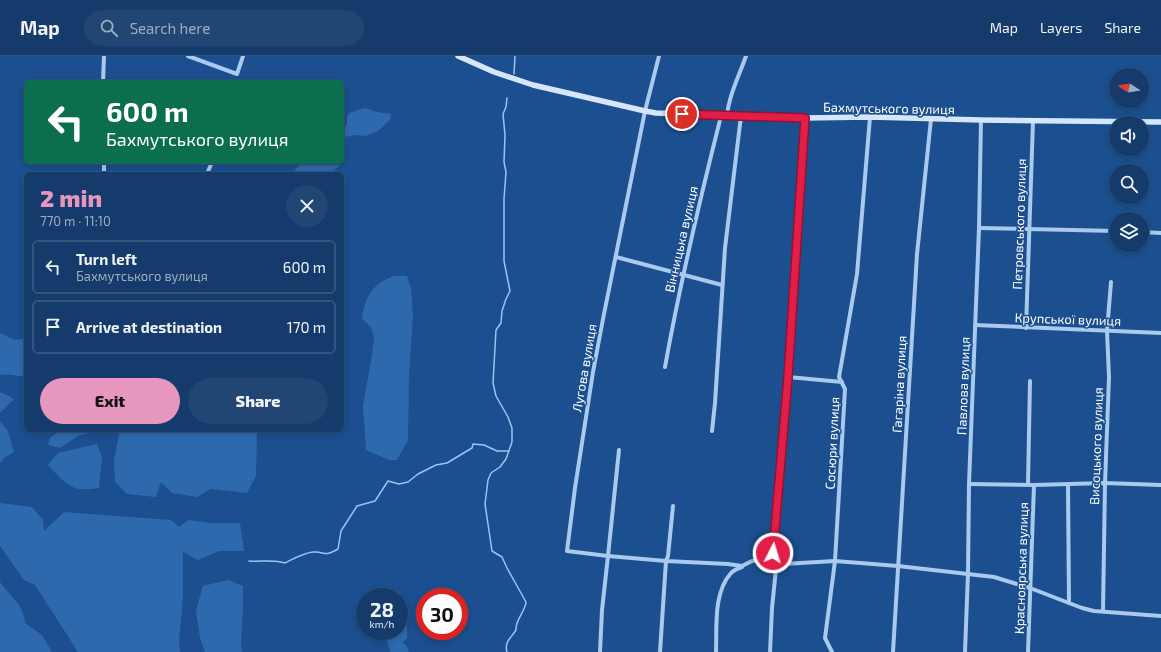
<!DOCTYPE html>
<html lang="en">
<head>
<meta charset="utf-8">
<style>
	body { margin:0; font-family:"Exo 2",sans-serif; background:#214673; color:#f1f3f6; height:100vh; display:flex; flex-direction:column; font-size:15px; white-space:nowrap }
	* { box-sizing:border-box; margin:0 }
	p { font-size:13px; color:#9dadc1 }
	.icon { flex:none; width:22px; height:22px; fill:none; stroke:currentColor; stroke-width:2; stroke-linecap:round; stroke-linejoin:round }
	.map { position:relative; flex:1; overflow:hidden }
	.panel { position:absolute; left:24px; top:116px; width:320px; height:260px; display:flex; flex-direction:column; background:#143b6b; border-radius:6px; box-shadow:0 2px 6px #0003,0 0 0 1px #33557e }
	.panel>* { flex:none }
	.guide { position:absolute; left:24px; top:24px; width:320px; height:84px; border-radius:6px; box-shadow:0 2px 6px #0003,0 0 0 1px #33557e; background:#0b6e4f; color:#fff; overflow:hidden }
	.needle { width:26px; rotate:282deg }
	.tools { position:absolute; left:1109px; top:12px; display:grid; gap:8px }
	.tools a { display:grid; place-items:center; width:40px; height:40px; border-radius:50%; background:#143b6b; box-shadow:0 2px 6px #0003,0 0 0 1px #33557e; font-size:20px }
	.speed { position:absolute; left:356px; top:532px; display:flex; gap:8px; font-size:20px; font-weight:700; text-align:center }
	.speed>* { display:grid; place-content:center; width:52px; height:52px; border-radius:50%; background:#143b6b; box-shadow:0 2px 6px #0003,0 0 0 1px #33557e; line-height:1 }
	.speed small { font-size:10px; font-weight:400 }
	.speed .limit { border:6px solid #d22; background:#fff; color:#111 }
	.pin { position:absolute; display:grid; place-items:center; width:34px; height:34px; color:#fff; margin:-17px; border:2px solid #fff; border-radius:50%; box-shadow:0 1px 4px #0007 }
	.me { position:absolute; width:44px; margin:-22px; rotate:5deg; stroke-linejoin:round; filter:drop-shadow(0 0 3px #0008) }
	.turn { display:flex; align-items:center; gap:14px; height:84px; padding:0 16px; font-size:18px }
	.turn .icon { width:52px; height:52px; stroke-width:2.5 }
	.turn b { display:block; font-size:28px; line-height:34px }
	.round { display:grid; place-items:center; flex:none; width:42px; height:42px; border-radius:21px; background:#214673 }
	.headline { display:flex; align-items:center; justify-content:space-between; height:68px; padding:0 16px }
	h1 { font-size:24px; font-weight:800; line-height:30px; color:#e797bd }
	.cta { display:flex; gap:8px; margin-top:auto; padding:8px 16px }
	.cta a { flex:1; height:46px; border-radius:24px; background:#e797bd; color:#111; font-size:16px; font-weight:800; line-height:46px; text-align:center }
	.cta a+a { background:#214673; color:#f1f3f6 }
	ul { padding:0; list-style:none }
	li { display:flex; align-items:center; gap:12px; height:54px; margin:0 8px 6px; padding:0 8px; border:2px solid #33557e; border-radius:6px }
	li div { flex:1 }
	li b { display:block; font-size:15px }
	li em { font-style:normal }
	header { display:flex; align-items:center; gap:24px; box-sizing:border-box; height:56px; padding:0 20px; background:#143b6b; border-bottom:1px solid #33557e }
	header strong { font-size:19px }
	nav { display:flex; gap:22px; margin-inline-start:auto; font-size:14px }
	.search { width:280px; height:36px; background:#214673; display:flex; align-items:center; gap:10px; box-sizing:border-box; padding:0 14px; border-radius:22px; color:#9dadc1; font-size:15px }
	.map>svg:first-child { display:block }
	.green { fill:#2e69ad }
	.lines { fill:none; stroke-linecap:round; stroke-linejoin:round }
	.stream { stroke:#9cc4f0; stroke-width:1.5 }
	.minor { stroke:#a9c9ee; stroke-width:4 }
	.secondary { stroke:#d6e6fa; stroke-width:5.5 }
	.route-casing { stroke:#92132f; stroke-width:10 }
	.route { stroke:#e11d48; stroke-width:7 }
	.labels { text-anchor:middle; dominant-baseline:central; stroke-width:3; stroke-linejoin:round; paint-order:stroke }
	.street-label { font-size:13px; fill:#fff; stroke:#1b4f8f }
</style>
</head>
<body>
<header>
<strong>Map</strong>
<div class="search"><svg class="icon" aria-label="search" viewBox="0 0 24 24"><circle cx="10" cy="10" r="6"/><path d="M15 15l6 6"/></svg>Search here</div>
<nav><a>Map</a><a>Layers</a><a>Share</a></nav>
</header>
<div class="map">
<svg width="1161" height="596" viewBox="0 0 1161 596">
	<rect width="100%" height="100%" fill="#1b4f8f"/>
	<g class="green">
		<path d="M365 52 377 56 391 58 390 64 378 75 366 80 357 79 344 81 342 101V74L347 68V61L349 57Z"/>
		<path d="M301 106H341L340 109 331 118H292Z"/>
		<path d="M393 220H407L411 232 413 259 409 319 408 384 397 404H389L366 394 363 350 372 299 374 281 371 272 362 262C365 240 372 229 393 220Z"/>
		<path d="M0 277 15 284 26 282V320C16 321 10 317 0 319Z"/>
		<path d="M1 336 14 343 0 357V337Z"/>
		<path d="M0 365 8 375 14 396 4 402 0 408Z"/>
		<path d="M60 374H92L89 377 78 380 60 392 48 389 50 382Z"/>
		<path d="M120 374H257L256 420 247 437 211 433 197 441 172 437 161 426 156 441 127 438 115 426 114 404Z"/>
		<path d="M97 388 102 401 99 432C71 437 66 428 48 409L58 397Z"/>
		<path d="M0 447 32 451 43 464 44 475 64 456 171 464 179 471 189 464 210 467H240L244 495H219L198 504 183 496V541L179 586 180 596H78L35 529 24 524 0 490Z"/>
		<path d="M228 524 243 530V552L241 587 242 596H205L200 582 196 554 203 530Z"/>
		<path d="M0 526C10 540 24 549 25 567L42 579 52 596H0Z"/>
		<path d="M404 559 407 564V583L402 586 406 589 409 596H391L385 582 388 575H399V564Z"/>
	</g>
	<g class="lines">
		<g class="stream">
			<path d="M514 18 515 0"/>
			<path d="M249 505C261 506 274 503 285 507 293 503 303 497 313 496 326 495 322 502 338 493L341 475 357 450 375 445 388 425 399 428 408 426 418 418 436 409 447 407 472 392 473 388 484 389 497 395H509"/>
			<path d="M507 596C504 586 511 582 516 574 515 564 525 556 526 546L507 512 502 501 492 495 485 448 488 424 491 417 500 411 506 403 512 386V372L508 361 496 340 493 327 496 274 501 267 502 255 506 243 510 235 504 205V143L506 116 504 106 505 79 503 58 506 51 507 42"/>
		</g>
		<g class="minor">
			<path d="M188 0 237 18 243 0"/>
			<path d="M103 26 104 0"/>
			<path d="M727 60C729 39 739 20 746 0"/>
			<path d="M104 118V106"/>
			<path d="M207 118 212 106"/>
			<path d="M979 172 1116 175"/>
			<path d="M1142 176 1161 177"/>
			<path d="M616 201 722 229"/>
			<path d="M975 269 1161 277"/>
			<path d="M1026 272 1033 65"/>
			<path d="M665 311C680 227 700 143 721 60"/>
			<path d="M788 321 842 326"/>
			<path d="M712 375 715 347 725 192 741 60"/>
			<path d="M619 394 608 500 666 505 728 508 742 510 752 505 777 503 783 508 835 505 898 510 994 521 1030 532 1082 552 1094 555 1161 560"/>
			<path d="M969 428 1034 429 1105 427 1161 429"/>
			<path d="M1028 428 1030 325"/>
			<path d="M1068 428 1069 547"/>
			<path d="M1103 555 1105 427 1109 321 1107 275 1111 226"/>
			<path d="M600 596 602 554 608 500 567 495 575 432 593 316 603 263 645 55 659 0"/>
			<path d="M660 596 666 505 668 500 673 450"/>
			<path d="M716 596C717 571 713 537 731 517 734 514 739 512 742 511"/>
			<path d="M770 596 772 552 777 503 773 497 788 321 805 62"/>
			<path d="M832 596 825 582 835 505 845 333 839 321 857 218 870 61"/>
			<path d="M893 596 917 198 931 63"/>
			<path d="M965 596 968 517 969 428 979 172 981 64"/>
			<path d="M1028 596 1034 429"/>
		</g>
		<path class="secondary" d="M458 0 494 16 533 29 645 55 656 57 805 62 870 61 981 64 1161 66"/>
	</g>
	<g class="lines">
		<g class="route-casing">
			<path id="route" d="M682 58 805 62 788 321 773 497"/>
		</g>
		<use href="#route" class="route"/>
	</g>
	<g class="labels">
		<g class="street-label">
			<text transform="translate(889 52) rotate(1)">Бахмутського вулиця</text>
			<text transform="translate(1019 168) rotate(-88)">Петровського вулиця</text>
			<text transform="translate(681 183) rotate(-77)">Вінницька вулиця</text>
			<text transform="translate(1068 263) rotate(2)">Крупської вулиця</text>
			<text transform="translate(584 312) rotate(-80)">Лугова вулиця</text>
			<text transform="translate(899 328) rotate(-87)">Гагаріна вулиця</text>
			<text transform="translate(963 330) rotate(-88)">Павлова вулиця</text>
			<text transform="translate(832 387) rotate(-87)">Сосюри вулиця</text>
			<text transform="translate(1096 390) rotate(-88)">Висоцького вулиця</text>
			<text transform="translate(1021 512) rotate(-88)">Красноярська вулиця</text>
		</g>
	</g>
</svg>
<div class="tools">
<a><svg class="needle" viewBox="-14 -14 28 28"><path d="M0-13l5 13h-10z" fill="#e53935"/><path d="M0 13l5-13h-10z" fill="#9dadc1"/></svg></a>
<a><svg class="icon" aria-label="sound" viewBox="0 0 24 24"><path d="M4 9h4l5-4v14l-5-4H4zM17 9q2 3 0 6"/></svg></a>
<a><svg class="icon" aria-label="search" viewBox="0 0 24 24"><circle cx="10" cy="10" r="6"/><path d="M15 15l6 6"/></svg></a>
<a><svg class="icon" aria-label="layers" viewBox="0 0 24 24"><path d="M12 4l9 5-9 5-9-5zM3 14l9 5 9-5"/></svg></a>
</div>
<div class="speed"><div>28<small>km/h</small></div><div class="limit">30</div></div>
<div class="pin" style="left:682px;top:58px;background:#d93025"><svg class="icon" aria-label="arrive" viewBox="0 0 24 24"><path d="M6 21V4h12l-3 4 3 4H6"/></svg></div>
<svg class="me" style="left:773px;top:497px" viewBox="-20 -20 40 40"><circle r="17" fill="#e11d48" stroke="#fff" stroke-width="3"/><path d="M0-11L8 9 0 5-8 9z" fill="#fff"/></svg>
<div class="guide">
<div class="turn"><svg class="icon" aria-label="left" viewBox="0 0 24 24"><path d="M17 20v-9H6M10 6l-5 5 5 5"/></svg><div><b>600 m</b>Бахмутського вулиця</div></div>
</div>
<section class="panel">
<div class="headline"><div><h1>2 min</h1><p>770 m · 11:10</p></div><a class="round"><svg class="icon" aria-label="close" viewBox="0 0 24 24"><path d="M6 6l12 12M18 6L6 18"/></svg></a></div>
<ul>
<li><svg class="icon" aria-label="left" viewBox="0 0 24 24"><path d="M17 20v-9H6M10 6l-5 5 5 5"/></svg><div><b>Turn left</b><p>Бахмутського вулиця</p></div><em>600 m</em></li>
<li><svg class="icon" aria-label="arrive" viewBox="0 0 24 24"><path d="M6 21V4h12l-3 4 3 4H6"/></svg><div><b>Arrive at destination</b></div><em>170 m</em></li>
</ul>
<div class="cta"><a>Exit</a><a>Share</a></div>
</section>
</div>
</body>
</html>
